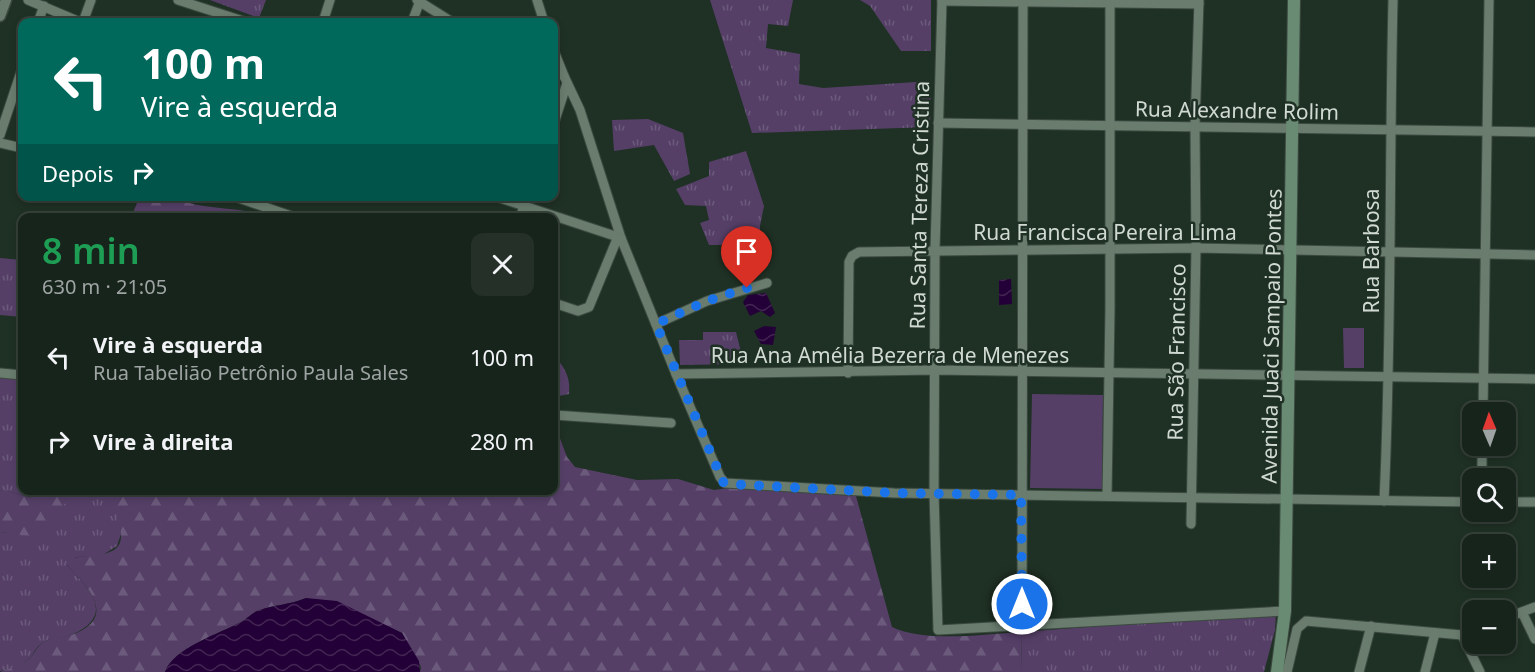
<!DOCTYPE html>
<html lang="pt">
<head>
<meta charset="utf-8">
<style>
	body { margin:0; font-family:"Noto Sans",sans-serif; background:#243028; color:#f1f3f6; height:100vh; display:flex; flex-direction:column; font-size:22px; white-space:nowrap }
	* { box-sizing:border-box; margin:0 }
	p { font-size:20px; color:#9ea4a3 }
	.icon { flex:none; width:33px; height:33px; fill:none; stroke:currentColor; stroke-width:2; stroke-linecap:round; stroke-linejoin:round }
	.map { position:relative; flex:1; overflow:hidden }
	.sheet { position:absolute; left:18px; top:213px; width:540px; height:282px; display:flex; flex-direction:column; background:#17241b; border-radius:12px; box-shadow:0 3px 9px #0003,0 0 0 2px #36413a }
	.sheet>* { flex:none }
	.hud { position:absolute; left:18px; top:18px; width:540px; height:183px; border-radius:12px; box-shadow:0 3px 9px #0003,0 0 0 2px #36413a; background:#00695c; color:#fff; overflow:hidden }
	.needle { width:39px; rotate:358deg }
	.fabs { position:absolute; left:1462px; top:402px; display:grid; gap:12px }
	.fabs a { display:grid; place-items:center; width:54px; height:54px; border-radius:12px; background:#17241b; box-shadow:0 3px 9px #0003,0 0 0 2px #36413a; font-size:30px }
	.pin { position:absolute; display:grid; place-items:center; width:51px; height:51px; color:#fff; margin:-62px -26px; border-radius:50% 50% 50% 0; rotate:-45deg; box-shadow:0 0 6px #0007 }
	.pin .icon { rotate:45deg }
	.me { position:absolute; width:66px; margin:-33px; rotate:0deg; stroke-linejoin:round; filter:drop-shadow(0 0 4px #0008) }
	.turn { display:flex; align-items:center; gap:21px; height:126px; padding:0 24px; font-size:27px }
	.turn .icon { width:78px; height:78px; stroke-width:2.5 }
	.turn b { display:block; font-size:42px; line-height:51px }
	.then { display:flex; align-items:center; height:57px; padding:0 24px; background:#0003; gap:12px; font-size:22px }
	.round { display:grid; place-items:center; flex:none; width:63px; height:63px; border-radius:12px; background:#243028 }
	.headline { display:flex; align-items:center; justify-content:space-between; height:102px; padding:0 24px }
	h1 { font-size:36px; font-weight:600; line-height:45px; color:#1e9e55 }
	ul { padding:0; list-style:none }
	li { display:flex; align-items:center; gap:18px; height:84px; padding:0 24px }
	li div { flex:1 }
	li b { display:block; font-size:22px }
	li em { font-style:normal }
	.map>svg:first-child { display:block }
	.grass { fill:url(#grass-tufts) }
	.forest { fill:url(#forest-firs) }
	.garden { fill:#553f67 }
	.water { fill:url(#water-waves) }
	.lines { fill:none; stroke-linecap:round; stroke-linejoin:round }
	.minor-casing { stroke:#3c4a40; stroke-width:11 }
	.tertiary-casing { stroke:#3c4a40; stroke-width:13 }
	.secondary-casing { stroke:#3c4a40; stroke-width:14 }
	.minor { stroke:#697c6e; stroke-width:9 }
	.tertiary { stroke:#697c6e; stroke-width:10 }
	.secondary { stroke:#698a73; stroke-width:12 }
	.route { stroke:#1a73e8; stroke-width:10; stroke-dasharray:0 18 }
	.labels { text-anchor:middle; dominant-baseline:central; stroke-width:5; stroke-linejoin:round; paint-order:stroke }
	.street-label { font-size:21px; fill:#d0dad3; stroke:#1f3024 }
</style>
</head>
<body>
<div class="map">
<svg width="1535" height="672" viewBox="0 0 1535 672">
	<defs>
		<pattern id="grass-tufts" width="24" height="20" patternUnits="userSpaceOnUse" patternTransform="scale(1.5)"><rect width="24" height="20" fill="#553f67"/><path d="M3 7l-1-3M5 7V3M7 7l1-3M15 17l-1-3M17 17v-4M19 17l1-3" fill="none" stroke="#6c5a7c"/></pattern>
		<pattern id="forest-firs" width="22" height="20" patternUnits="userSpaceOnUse" patternTransform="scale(1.5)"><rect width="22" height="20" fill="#553f67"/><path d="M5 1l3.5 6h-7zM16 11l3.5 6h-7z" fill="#6c5a7c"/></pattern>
		<pattern id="water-waves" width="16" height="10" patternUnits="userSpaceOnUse" patternTransform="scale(1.5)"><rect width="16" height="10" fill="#230037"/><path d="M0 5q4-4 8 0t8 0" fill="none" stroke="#422553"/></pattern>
	</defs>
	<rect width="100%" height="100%" fill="#1f3024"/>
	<g class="grass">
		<path d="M210 0H266L259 18Z"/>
		<path d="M710 0H793L788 26 768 24 766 48 800 54 799 84 823 88 931 81 930 127 752 133Z"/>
		<path d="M860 0H931V51H901L870 6Z"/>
		<path d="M648 119 683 133 690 174 674 181 654 145 614 151 612 120Z"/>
		<path d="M746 151 764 206 760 226V254L734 245H709L700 223 709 220 706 206 685 205 676 189 709 176V162Z"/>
		<path d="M0 258 22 260V317L0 315Z"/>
		<path d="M703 332H736L744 364 680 365 679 340H703Z"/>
		<path d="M0 377 22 379V490L42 491 30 498 6 490 0 491Z"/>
		<path d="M93 493 114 497 118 502 121 534 117 546 101 556 76 557 67 565C88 588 117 614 73 634 65 638 54 637 46 641 38 644 35 651 30 658 22 666 11 669 0 671V532C52 538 26 528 58 507 68 500 82 497 93 493Z"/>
		<path d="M1276 613 1275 630 1264 672H1022L1021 632Z"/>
	</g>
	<g class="forest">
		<path d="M147 197C170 196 190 205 212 207 236 210 249 210 273 217H131L138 201Z"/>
		<path d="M554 354C564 368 571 376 569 394L554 397Z"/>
		<path d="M554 433H558L567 457 575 467 637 480 678 479 714 490 728 488 856 496 892 627C925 643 984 634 1021 632L1022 672H420L421 667 402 633 366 617 306 598C290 605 271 605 257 611 251 614 247 619 241 622 221 633 173 648 165 672H0C9 668 21 666 29 659 36 652 38 643 48 640 55 637 63 637 71 635 119 618 88 587 67 565L70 559C84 553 123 561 121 534 121 529 118 525 118 520 117 511 119 504 114 497L93 493 62 505 35 533 29 536 0 532V491L6 490 30 498 42 490H554Z"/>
	</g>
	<g class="garden">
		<path d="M1343 328H1364V368H1344Z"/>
		<path d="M1032 394 1103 395 1102 489 1030 488Z"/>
	</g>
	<g class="water">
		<path d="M1011 279 1012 304 999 305V280Z"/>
		<path d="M766 293 775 313 770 317 761 311 750 316 743 302 748 295Z"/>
		<path d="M764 326 776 327 773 345 761 344 754 331Z"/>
		<path d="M306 598 337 601 402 633 419 661 420 672H165C173 648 221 633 241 622 247 619 251 614 257 611 271 605 290 605 306 598Z"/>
	</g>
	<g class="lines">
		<g class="minor-casing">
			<g id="minor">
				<path d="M28 0 80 22"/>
				<path d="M178 0 246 22"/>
				<path d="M417 0 452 22"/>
				<path d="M537 0 544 22"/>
				<path d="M942 0 935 250 934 493 938 630 1285 611"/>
				<path d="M942 1 1199 4"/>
				<path d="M38 22 44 6"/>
				<path d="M83 22 91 0"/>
				<path d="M323 22 330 0"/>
				<path d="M412 22 420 1"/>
				<path d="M554 51 564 76"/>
				<path d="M554 72 564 76 580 110 621 238 676 374 935 370 1535 379"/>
				<path d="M554 123 567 83"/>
				<path d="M938 123 1535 132"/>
				<path d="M0 135 22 69"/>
				<path d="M0 143 22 148"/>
				<path d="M233 196 297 218"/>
				<path d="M494 196 621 238"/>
				<path d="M520 218 527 196"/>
				<path d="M554 303 578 311 589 307 617 239"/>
				<path d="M656 324 707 301 767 283"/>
				<path d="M0 373 22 375"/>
				<path d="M848 373 849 262 852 256 859 252 1196 248 1535 255"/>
				<path d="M676 374 720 477 725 483 894 493 1473 502"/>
				<path d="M1483 412 1489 0"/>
				<path d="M554 415 671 423"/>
				<path d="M1482 478V446"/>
				<path d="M1107 496 1110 309V0"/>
				<path d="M1384 501C1392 334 1389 167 1393 0"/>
				<path d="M1506 502H1535"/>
				<path d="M1191 524 1196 248 1195 126 1199 0"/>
				<path d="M1522 612 1535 639"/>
				<path d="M1506 618 1535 607"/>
				<path d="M1022 626 1023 0"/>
				<path d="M1462 635 1480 672"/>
				<path d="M1287 672 1297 629 1306 621 1462 635 1473 631"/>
				<path d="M1359 672 1371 626"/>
				<path d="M1425 672 1435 633"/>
			</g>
		</g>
		<g class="tertiary-casing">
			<path id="tertiary" d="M0 16 6 0"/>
		</g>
		<g class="secondary-casing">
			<path id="secondary" d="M1277 672 1285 611 1294 0"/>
		</g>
		<use href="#minor" class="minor"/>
		<use href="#tertiary" class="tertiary"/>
		<use href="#secondary" class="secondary"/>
	</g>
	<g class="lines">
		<path class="route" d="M747 288 707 301 656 324 723 482 729 484 894 493 1021 495 1022 604"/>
	</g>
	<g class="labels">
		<g class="street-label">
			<text transform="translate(1237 110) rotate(1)">Rua Alexandre Rolim</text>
			<text transform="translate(919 205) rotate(-89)">Rua Santa Tereza Cristina</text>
			<text x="1105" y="232">Rua Francisca Pereira Lima</text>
			<text transform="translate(1371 251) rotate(-90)">Rua Barbosa</text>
			<text transform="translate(1271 336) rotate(-89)">Avenida Juaci Sampaio Pontes</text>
			<text transform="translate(1176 352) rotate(-89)">Rua São Francisco</text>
			<text x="890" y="355">Rua Ana Amélia Bezerra de Menezes</text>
		</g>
	</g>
</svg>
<div class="fabs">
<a><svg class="needle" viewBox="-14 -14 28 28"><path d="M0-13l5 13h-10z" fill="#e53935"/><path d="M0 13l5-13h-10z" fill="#9ea4a3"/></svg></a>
<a><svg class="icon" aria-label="search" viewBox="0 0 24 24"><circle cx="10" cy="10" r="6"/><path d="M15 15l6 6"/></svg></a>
<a>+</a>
<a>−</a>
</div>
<div class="pin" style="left:747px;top:288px;background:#d93025"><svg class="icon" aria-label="arrive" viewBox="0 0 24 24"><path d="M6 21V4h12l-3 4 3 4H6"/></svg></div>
<svg class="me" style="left:1022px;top:604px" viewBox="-20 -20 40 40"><circle r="17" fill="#1a73e8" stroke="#fff" stroke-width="3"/><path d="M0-11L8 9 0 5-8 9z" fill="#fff"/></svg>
<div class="hud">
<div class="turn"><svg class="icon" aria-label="left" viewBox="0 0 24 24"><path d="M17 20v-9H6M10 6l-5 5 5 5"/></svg><div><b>100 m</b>Vire à esquerda</div></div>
<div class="then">Depois<svg class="icon" aria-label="right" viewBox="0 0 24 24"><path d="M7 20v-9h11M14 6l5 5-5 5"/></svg></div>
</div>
<section class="sheet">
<div class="headline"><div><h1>8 min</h1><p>630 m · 21:05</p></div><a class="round"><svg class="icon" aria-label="close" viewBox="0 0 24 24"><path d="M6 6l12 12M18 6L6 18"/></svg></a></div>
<ul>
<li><svg class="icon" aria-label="left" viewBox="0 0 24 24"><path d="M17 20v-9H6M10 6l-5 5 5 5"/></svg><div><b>Vire à esquerda</b><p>Rua Tabelião Petrônio Paula Sales</p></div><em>100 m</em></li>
<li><svg class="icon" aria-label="right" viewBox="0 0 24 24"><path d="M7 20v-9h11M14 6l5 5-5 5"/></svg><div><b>Vire à direita</b></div><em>280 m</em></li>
</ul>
</section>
</div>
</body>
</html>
